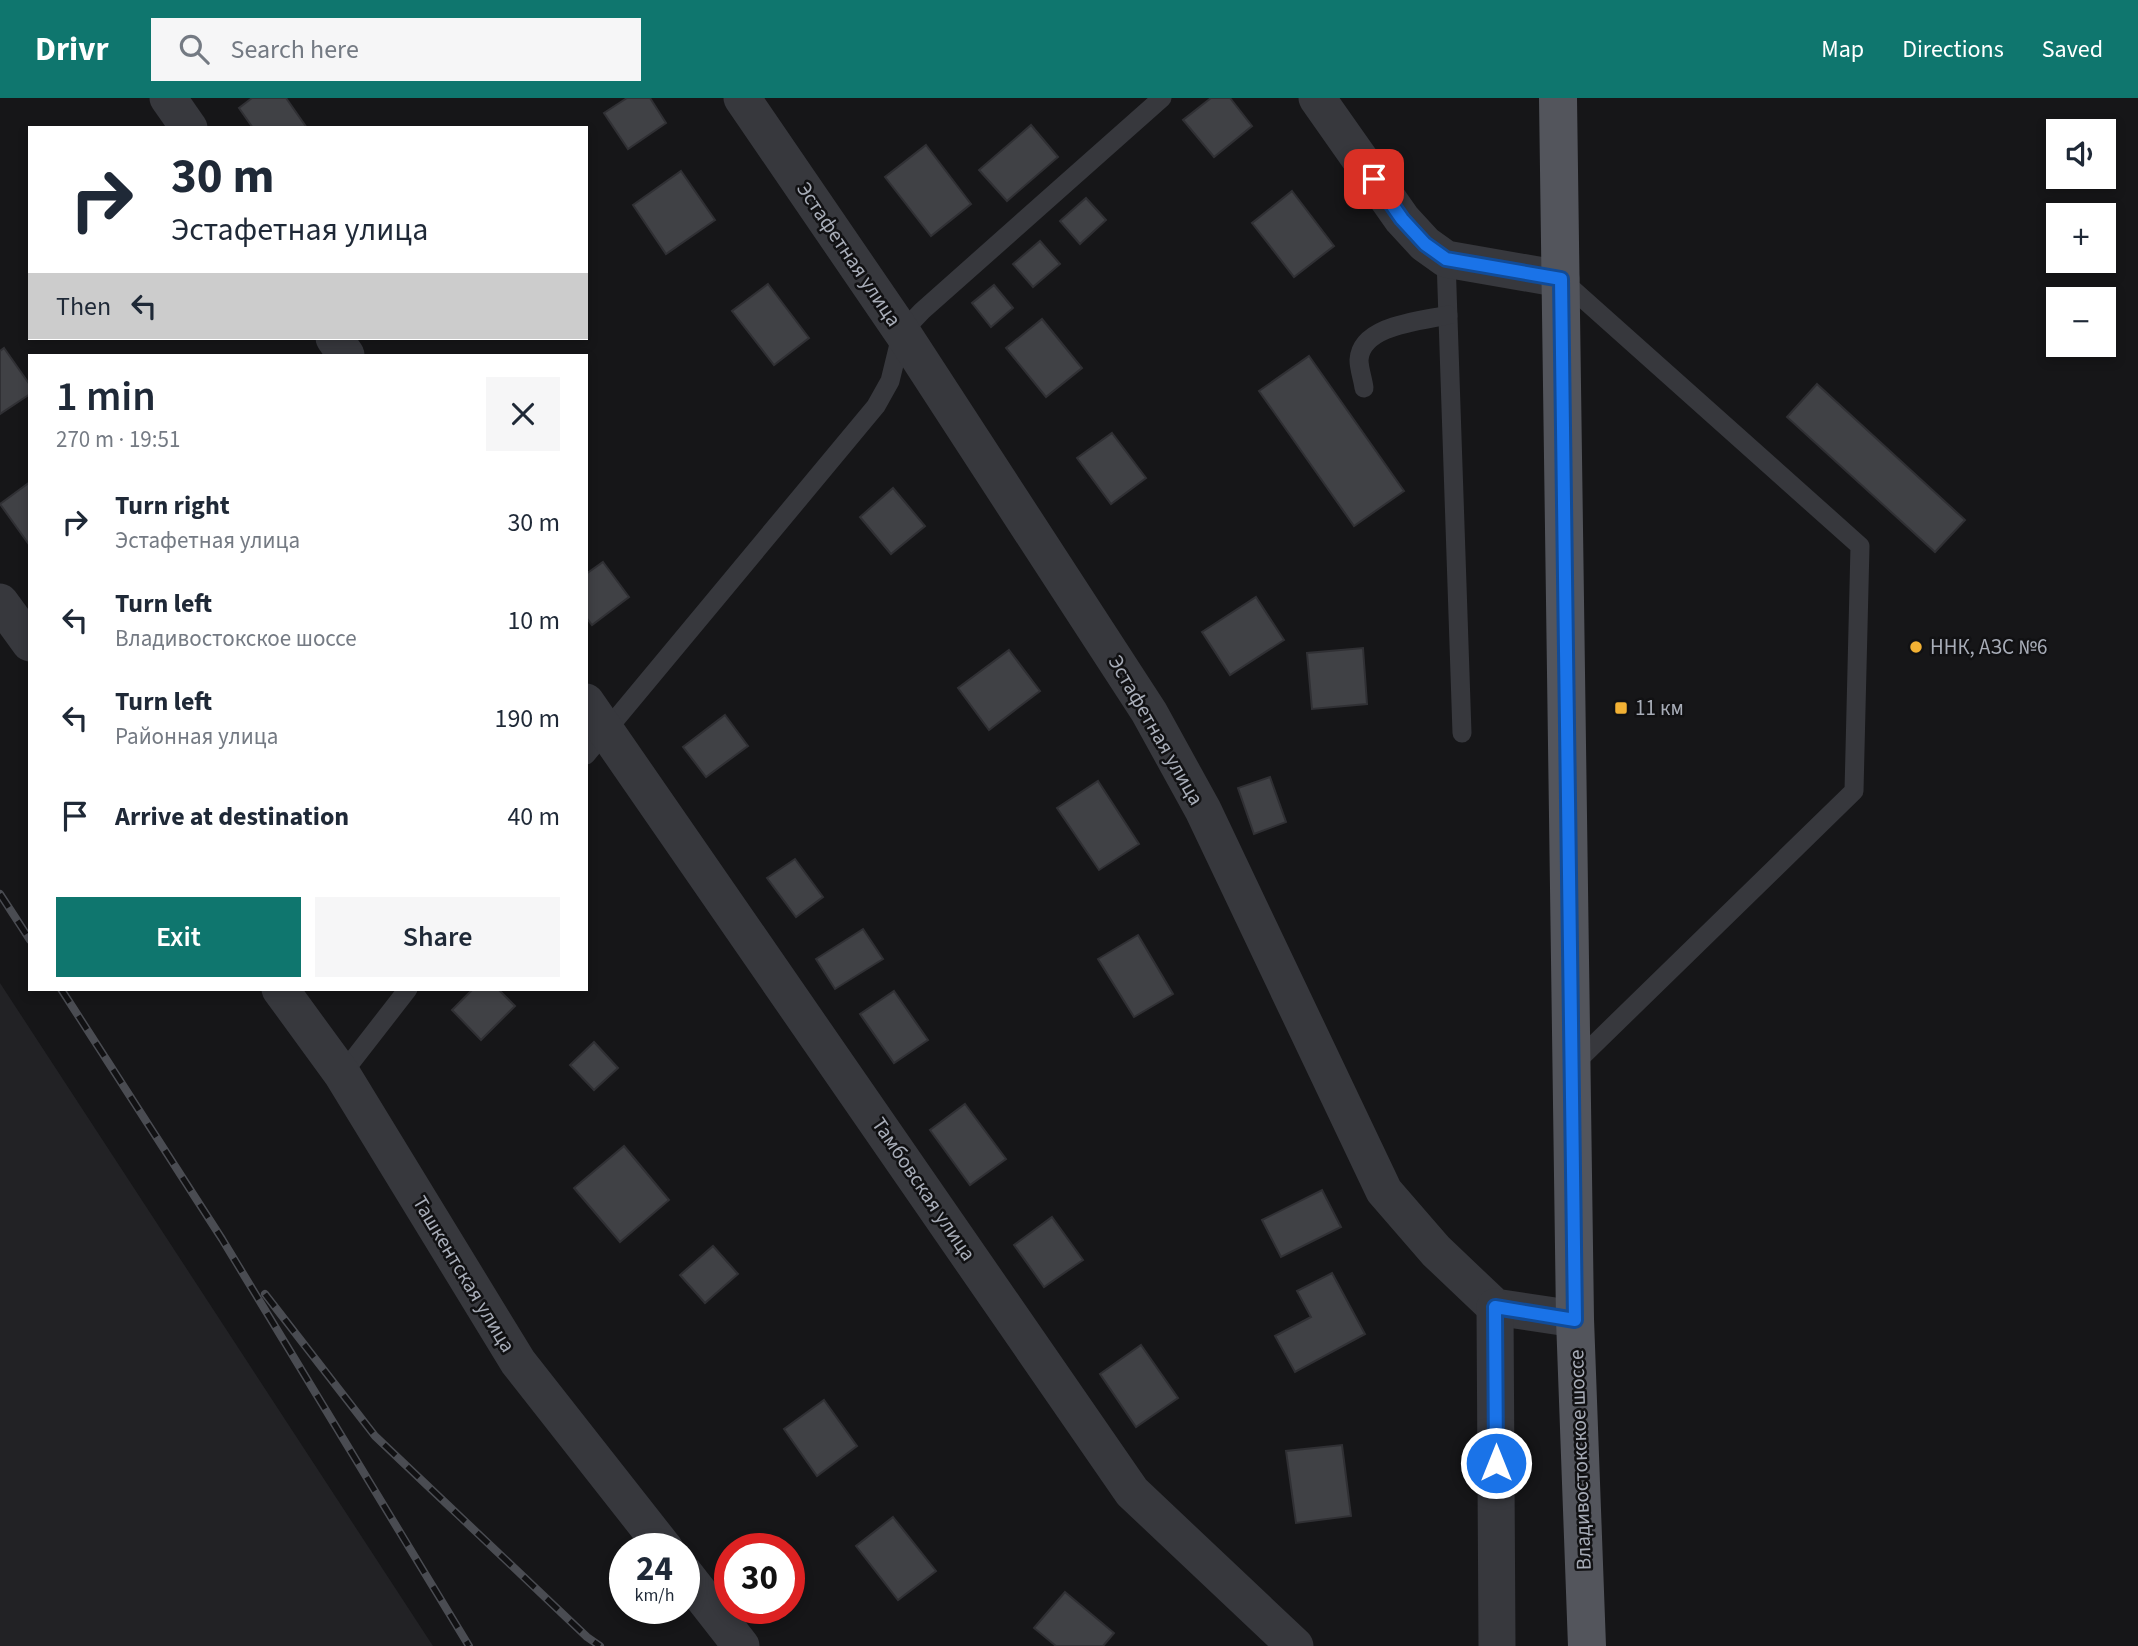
<!DOCTYPE html>
<html lang="en">
<head>
<meta charset="utf-8">
<style>
	body { margin:0; font-family:"Source Sans 3",sans-serif; background:#f6f6f7; color:#1f2937; height:100vh; display:flex; flex-direction:column; font-size:26px; white-space:nowrap }
	* { box-sizing:border-box; margin:0 }
	p { font-size:23px; color:#747a83 }
	.icon { flex:none; width:38px; height:38px; fill:none; stroke:currentColor; stroke-width:2; stroke-linecap:round; stroke-linejoin:round }
	.map { position:relative; flex:1; overflow:hidden }
	.sheet { position:absolute; left:28px; top:256px; width:560px; height:637px; display:flex; flex-direction:column; background:#fff; border-radius:0px; box-shadow:0 4px 10px #0003 }
	.sheet>* { flex:none }
	.top-card { position:absolute; left:28px; top:28px; width:560px; height:214px; border-radius:0px; box-shadow:0 4px 10px #0003; background:#fff; color:#1f2937; overflow:hidden }
	.fabs { position:absolute; left:2046px; top:21px; display:grid; gap:14px }
	.fabs a { display:grid; place-items:center; width:70px; height:70px; border-radius:0px; background:#fff; box-shadow:0 4px 10px #0003; font-size:35px }
	.speed { position:absolute; left:609px; top:1435px; display:flex; gap:14px; font-size:35px; font-weight:700; text-align:center }
	.speed>* { display:grid; place-content:center; width:91px; height:91px; border-radius:50%; background:#fff; box-shadow:0 4px 10px #0003; line-height:1 }
	.speed small { font-size:18px; font-weight:400 }
	.speed .limit { border:10px solid #d22; background:#fff; color:#111 }
	.pin { position:absolute; display:grid; place-items:center; width:60px; height:60px; color:#fff; margin:-30px; border-radius:14px; box-shadow:0 4px 10px #0006 }
	.me { position:absolute; width:77px; margin:-38px; rotate:0deg; stroke-linejoin:round; filter:drop-shadow(0 0 5px #0008) }
	.turn { display:flex; align-items:center; gap:24px; height:147px; padding:0 28px; font-size:32px }
	.turn .icon { width:91px; height:91px; stroke-width:2.5 }
	.turn b { display:block; font-size:49px; line-height:60px }
	.then { display:flex; align-items:center; height:66px; padding:0 28px; background:#0003; gap:14px; font-size:26px }
	.round { display:grid; place-items:center; flex:none; width:74px; height:74px; border-radius:0px; background:#f6f6f7 }
	.overview { display:flex; align-items:center; justify-content:space-between; height:119px; padding:0 28px }
	h1 { font-size:42px; font-weight:600; line-height:52px }
	.primary-button { display:flex; gap:14px; margin-top:auto; padding:14px 28px }
	.primary-button a { flex:1; height:80px; border-radius:0px; background:#0f766e; color:#fff; font-size:28px; font-weight:600; line-height:80px; text-align:center }
	.primary-button a+a { background:#f6f6f7; color:#1f2937 }
	ul { padding:0; list-style:none }
	li { display:flex; align-items:center; gap:21px; height:98px; padding:0 28px }
	li div { flex:1 }
	li b { display:block; font-size:26px }
	li em { font-style:normal }
	header { display:flex; align-items:center; gap:42px; box-sizing:border-box; height:98px; padding:0 35px; background:#0f766e; color:#fff }
	header strong { font-size:33px }
	nav { display:flex; gap:38px; margin-inline-start:auto; font-size:24px }
	.search { width:490px; height:63px; background:#f6f6f7; display:flex; align-items:center; gap:18px; box-sizing:border-box; padding:0 24px; border-radius:0px; color:#747a83; font-size:26px }
	.map>svg:first-child { display:block }
	.built { fill:#222225 }
	.building { fill:#404145; stroke:#303034; stroke-width:2 }
	.lines { fill:none; stroke-linecap:round; stroke-linejoin:round }
	.service { stroke:#37383d; stroke-width:19 }
	.minor { stroke:#37383d; stroke-width:37 }
	.primary { stroke:#53555c; stroke-width:38 }
	.rail-casing { stroke:#4a4c52; stroke-width:8 }
	.rail { stroke:#111113; stroke-width:5; stroke-dasharray:16; stroke-linecap:butt }
	.route-casing { stroke:#114b97; stroke-width:18 }
	.route { stroke:#1a73e8; stroke-width:12 }
	.poi-dot { fill:#f2b134; stroke:#111113; stroke-width:2.5 }
	.labels { text-anchor:middle; dominant-baseline:central; stroke-width:5; stroke-linejoin:round; paint-order:stroke }
	.street-label { font-size:21px; fill:#a8adb8; stroke:#111113 }
	.poi-label { font-size:21px; fill:#a8adb8; stroke:#111113; text-anchor:start }
</style>
</head>
<body>
<header>
<strong>Drivr</strong>
<div class="search"><svg class="icon" aria-label="search" viewBox="0 0 24 24"><circle cx="10" cy="10" r="6"/><path d="M15 15l6 6"/></svg>Search here</div>
<nav><a>Map</a><a>Directions</a><a>Saved</a></nav>
</header>
<div class="map">
<svg width="2138" height="1548" viewBox="0 0 2138 1548">
	<rect width="100%" height="100%" fill="#161618"/>
	<path class="built" d="M0 885 433 1548H0Z"/>
	<g class="building">
		<path d="M252 0H286L307 30H253L239 10Z"/>
		<path d="M627 0H650L666 25 628 51 604 15Z"/>
		<path d="M1211 0H1230L1252 28 1214 59 1183 22Z"/>
		<path d="M1031 27 1058 59 1007 103 979 72Z"/>
		<path d="M926 47 971 106 931 138 885 79Z"/>
		<path d="M681 73 715 122 666 156 633 107Z"/>
		<path d="M1292 93 1334 148 1294 179 1252 125Z"/>
		<path d="M1086 100 1106 122 1080 146 1060 123Z"/>
		<path d="M1040 143 1060 166 1033 189 1013 166Z"/>
		<path d="M768 186 809 240 774 267 732 213Z"/>
		<path d="M994 187 1013 210 991 229 972 205Z"/>
		<path d="M1042 221 1082 270 1046 299 1006 250Z"/>
		<path d="M4 250 30 287V296L0 316V253Z"/>
		<path d="M1309 258 1404 393 1354 428 1259 293Z"/>
		<path d="M1817 286 1965 422 1935 454 1787 319Z"/>
		<path d="M1112 335 1146 380 1111 406 1077 360Z"/>
		<path d="M30 384V448L0 406Z"/>
		<path d="M893 390 925 428 891 456 860 419Z"/>
		<path d="M603 464 629 499 592 527 586 519V476Z"/>
		<path d="M1256 499 1284 542 1230 577 1202 534Z"/>
		<path d="M1363 550 1367 606 1312 611 1307 555Z"/>
		<path d="M1009 552 1040 593 989 632 958 590Z"/>
		<path d="M725 617 748 648 706 679 683 649Z"/>
		<path d="M1270 679 1286 724 1254 736 1238 690Z"/>
		<path d="M1098 683 1139 746 1099 772 1057 710Z"/>
		<path d="M795 761 823 799 796 819 767 780Z"/>
		<path d="M863 831 883 861 835 891 816 861Z"/>
		<path d="M1138 837 1173 896 1134 919 1098 861Z"/>
		<path d="M473 891H498L515 908 481 942 452 912Z"/>
		<path d="M894 893 928 942 894 965 860 916Z"/>
		<path d="M594 944 618 970 594 992 570 967Z"/>
		<path d="M965 1006 1006 1061 970 1087 930 1032Z"/>
		<path d="M624 1048 669 1102 620 1144 574 1090Z"/>
		<path d="M1322 1092 1341 1129 1281 1159 1262 1122Z"/>
		<path d="M1052 1119 1083 1162 1044 1189 1014 1147Z"/>
		<path d="M713 1148 738 1176 705 1205 680 1177Z"/>
		<path d="M1332 1175 1365 1236 1295 1274 1275 1238 1311 1219 1297 1193Z"/>
		<path d="M1141 1247 1178 1300 1136 1329 1100 1276Z"/>
		<path d="M824 1302 857 1348 817 1378 784 1331Z"/>
		<path d="M1342 1347 1351 1418 1296 1425 1286 1353Z"/>
		<path d="M893 1419 936 1473 898 1502 856 1448Z"/>
		<path d="M1065 1494 1114 1535 1103 1548H1056L1034 1530Z"/>
	</g>
	<g class="lines">
		<g class="service">
			<path d="M1446 161 1462 635"/>
			<path d="M1561 181 1860 448 1854 693 1572 968"/>
			<path d="M1364 290C1363 281 1359 271 1359 262 1361 227 1421 223 1448 217"/>
			<path d="M586 657 876 308 890 283 902 234 922 213 1162 0"/>
			<path d="M342 976 408 891"/>
		</g>
		<g class="minor">
			<path d="M168 0 189 30"/>
			<path d="M742 0 902 234 1149 614 1203 712 1384 1093 1436 1153 1495 1209 1575 1221"/>
			<path d="M1317 0 1402 121 1425 146 1446 161 1561 181"/>
			<path d="M334 240 346 257"/>
			<path d="M0 504 30 545"/>
			<path d="M586 604 1132 1394 1295 1548"/>
			<path d="M280 891 342 976 518 1264 665 1451"/>
			<path d="M1495 1209 1497 1548"/>
			<path d="M684 1475 741 1548"/>
		</g>
		<path class="primary" d="M1558 0 1575 1221 1587 1548"/>
		<g class="rail-casing">
			<g id="rail">
				<path d="M0 796 30 842"/>
				<path d="M61 891 222 1141 469 1548"/>
				<path d="M265 1196 375 1338 587 1539 600 1548"/>
			</g>
		</g>
		<use href="#rail" class="rail"/>
	</g>
	<g class="lines">
		<g class="route-casing">
			<path id="route" d="M1374 81 1402 121 1425 146 1446 161 1561 181 1575 1222 1495 1209 1496 1365"/>
		</g>
		<use href="#route" class="route"/>
	</g>
	<g class="poi-dot">
		<circle cx="1916" cy="549" r="7"/>
		<rect x="1614" y="603" width="14" height="14" rx="3.5"/>
	</g>
	<g class="labels">
		<g class="street-label">
			<text transform="translate(849 156) rotate(56)">Эстафетная улица</text>
			<text transform="translate(1156 632) rotate(60)">Эстафетная улица</text>
			<text transform="translate(924 1091) rotate(56)">Тамбовская улица</text>
			<text transform="translate(464 1176) rotate(59)">Ташкентская улица</text>
			<text transform="translate(1580 1362) rotate(-92)">Владивостокское шоссе</text>
		</g>
		<g class="poi-label">
			<text x="1930" y="549">ННК, АЗС №6</text>
			<text x="1635" y="610">11 км</text>
		</g>
	</g>
</svg>
<div class="fabs">
<a><svg class="icon" aria-label="sound" viewBox="0 0 24 24"><path d="M4 9h4l5-4v14l-5-4H4zM17 9q2 3 0 6"/></svg></a>
<a>+</a>
<a>−</a>
</div>
<div class="speed"><div>24<small>km/h</small></div><div class="limit">30</div></div>
<div class="pin" style="left:1374px;top:81px;background:#d93025"><svg class="icon" aria-label="arrive" viewBox="0 0 24 24"><path d="M6 21V4h12l-3 4 3 4H6"/></svg></div>
<svg class="me" style="left:1496px;top:1365px" viewBox="-20 -20 40 40"><circle r="17" fill="#1a73e8" stroke="#fff" stroke-width="3"/><path d="M0-11L8 9 0 5-8 9z" fill="#fff"/></svg>
<div class="top-card">
<div class="turn"><svg class="icon" aria-label="right" viewBox="0 0 24 24"><path d="M7 20v-9h11M14 6l5 5-5 5"/></svg><div><b>30 m</b>Эстафетная улица</div></div>
<div class="then">Then<svg class="icon" aria-label="left" viewBox="0 0 24 24"><path d="M17 20v-9H6M10 6l-5 5 5 5"/></svg></div>
</div>
<section class="sheet">
<div class="overview"><div><h1>1 min</h1><p>270 m · 19:51</p></div><a class="round"><svg class="icon" aria-label="close" viewBox="0 0 24 24"><path d="M6 6l12 12M18 6L6 18"/></svg></a></div>
<ul>
<li><svg class="icon" aria-label="right" viewBox="0 0 24 24"><path d="M7 20v-9h11M14 6l5 5-5 5"/></svg><div><b>Turn right</b><p>Эстафетная улица</p></div><em>30 m</em></li>
<li><svg class="icon" aria-label="left" viewBox="0 0 24 24"><path d="M17 20v-9H6M10 6l-5 5 5 5"/></svg><div><b>Turn left</b><p>Владивостокское шоссе</p></div><em>10 m</em></li>
<li><svg class="icon" aria-label="left" viewBox="0 0 24 24"><path d="M17 20v-9H6M10 6l-5 5 5 5"/></svg><div><b>Turn left</b><p>Районная улица</p></div><em>190 m</em></li>
<li><svg class="icon" aria-label="arrive" viewBox="0 0 24 24"><path d="M6 21V4h12l-3 4 3 4H6"/></svg><div><b>Arrive at destination</b></div><em>40 m</em></li>
</ul>
<div class="primary-button"><a>Exit</a><a>Share</a></div>
</section>
</div>
</body>
</html>
